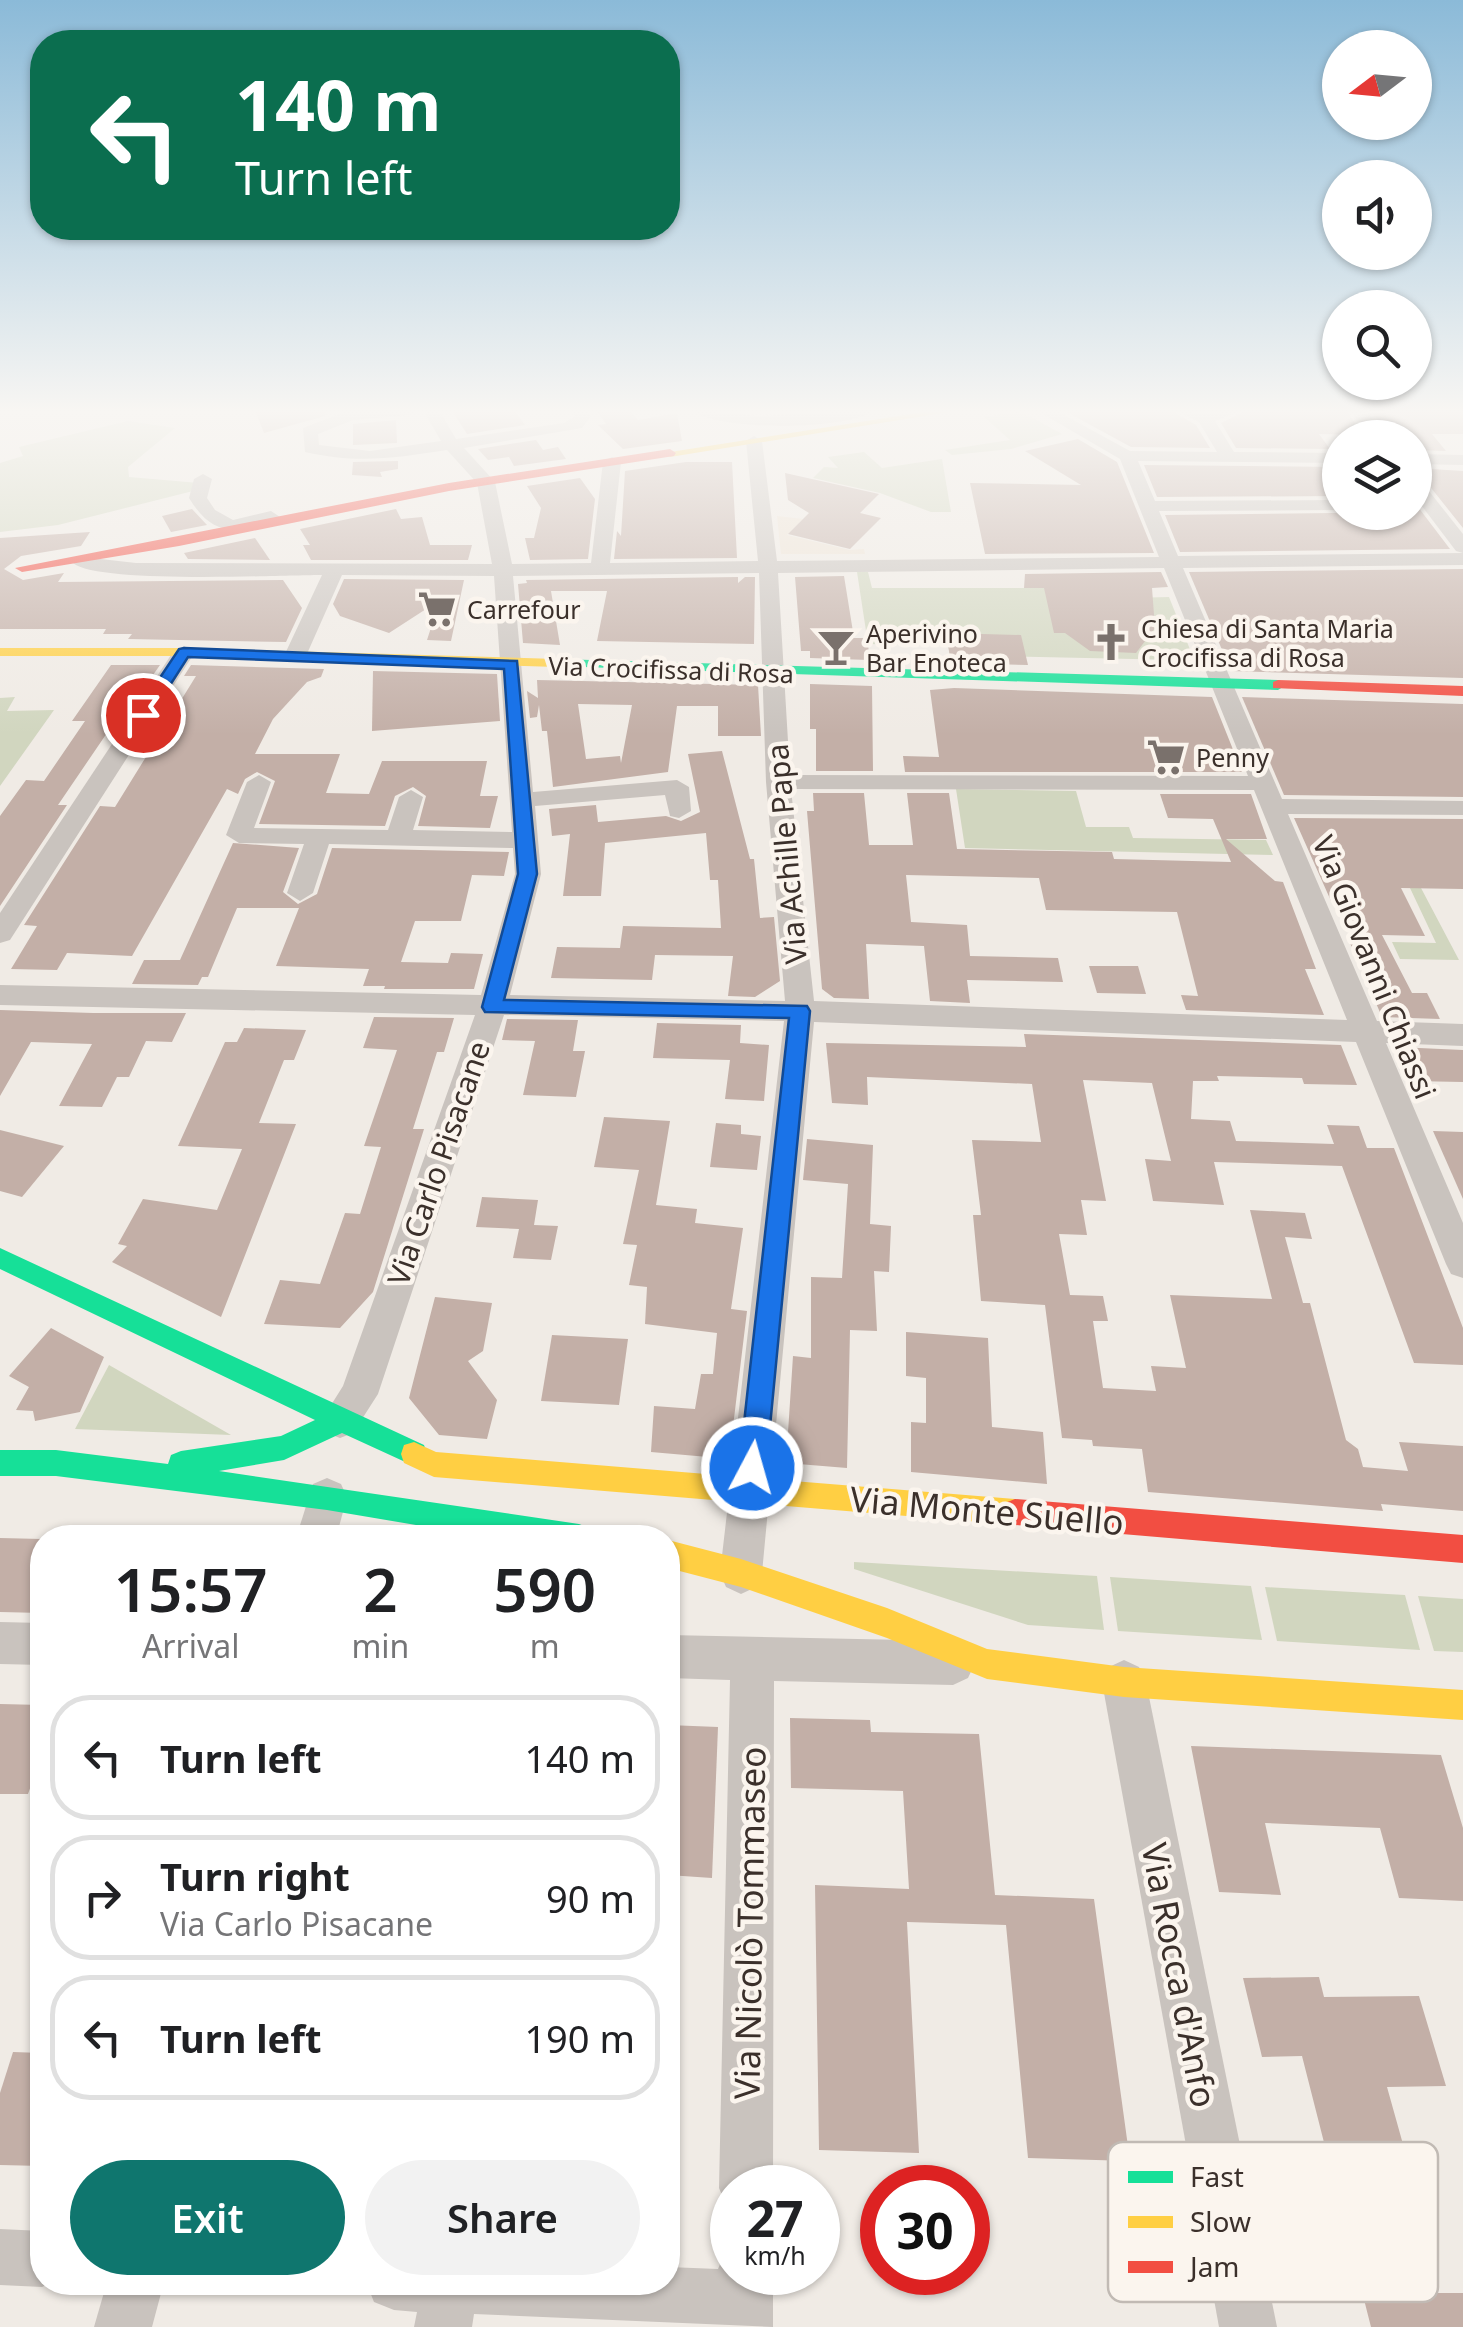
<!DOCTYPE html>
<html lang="en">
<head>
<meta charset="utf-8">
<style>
	body { margin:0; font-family:"Noto Sans",sans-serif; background:#f2f2f2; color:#202124; height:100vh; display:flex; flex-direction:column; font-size:38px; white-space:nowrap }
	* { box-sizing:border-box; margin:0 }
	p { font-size:32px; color:#757577 }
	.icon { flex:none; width:55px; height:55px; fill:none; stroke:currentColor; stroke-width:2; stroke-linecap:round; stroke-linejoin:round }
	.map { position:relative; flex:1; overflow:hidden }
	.panel { position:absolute; left:30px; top:1525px; width:650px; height:770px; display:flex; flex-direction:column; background:#fff; border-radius:40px; box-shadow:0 2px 8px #0004 }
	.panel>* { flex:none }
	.guide { position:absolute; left:30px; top:30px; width:650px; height:210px; border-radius:40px; box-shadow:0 2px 8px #0004; background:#0b6e4f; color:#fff; overflow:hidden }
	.needle { width:65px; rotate:254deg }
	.tools { position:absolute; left:1322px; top:30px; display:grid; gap:20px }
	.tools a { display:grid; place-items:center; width:110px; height:110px; border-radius:50%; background:#fff; box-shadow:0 2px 8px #0004; font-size:50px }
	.speed { position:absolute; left:710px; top:2165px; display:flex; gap:20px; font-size:50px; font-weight:700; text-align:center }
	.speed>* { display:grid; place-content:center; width:130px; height:130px; border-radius:50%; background:#fff; box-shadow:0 2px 8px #0004; line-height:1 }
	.speed small { font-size:25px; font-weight:400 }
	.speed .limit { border:15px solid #d22; background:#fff; color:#111 }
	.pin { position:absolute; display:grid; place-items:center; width:85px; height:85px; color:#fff; margin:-42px; border:5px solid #fff; border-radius:50%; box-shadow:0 2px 10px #0007 }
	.me { position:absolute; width:110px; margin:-55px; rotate:6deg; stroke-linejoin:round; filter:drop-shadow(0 0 8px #0008) }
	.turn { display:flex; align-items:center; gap:35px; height:210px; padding:0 40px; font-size:45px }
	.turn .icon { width:130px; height:130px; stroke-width:2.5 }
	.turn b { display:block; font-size:70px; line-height:85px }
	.eta { display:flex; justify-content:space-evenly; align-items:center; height:170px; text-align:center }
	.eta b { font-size:60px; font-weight:600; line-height:70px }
	.action { display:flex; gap:20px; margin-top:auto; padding:20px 40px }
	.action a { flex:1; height:115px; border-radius:60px; background:#0f766e; color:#fff; font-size:40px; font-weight:600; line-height:115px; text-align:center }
	.action a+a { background:#f2f2f2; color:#202124 }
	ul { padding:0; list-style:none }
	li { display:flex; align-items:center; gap:30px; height:125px; margin:0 20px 15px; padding:0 20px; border:5px solid #e0e0e0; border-radius:40px }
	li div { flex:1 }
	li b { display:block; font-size:38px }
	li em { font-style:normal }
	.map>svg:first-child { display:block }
	.green { fill:#d1d6bf }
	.plaza { fill:#eee3d5 }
	.building { fill:#c3afa7; fill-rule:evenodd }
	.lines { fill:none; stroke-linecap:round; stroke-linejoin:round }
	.street { fill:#c9c3be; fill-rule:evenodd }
	.fast { fill:#16e098; fill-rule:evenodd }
	.slow { fill:#ffcf43; fill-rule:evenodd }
	.jam { fill:#f24e42; fill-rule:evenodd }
	.route { fill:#1a73e8; stroke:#114b97; stroke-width:2.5 }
	.labels { text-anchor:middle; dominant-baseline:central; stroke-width:9; stroke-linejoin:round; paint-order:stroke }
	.far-poi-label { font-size:25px; fill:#3b302b; stroke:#fbf5ee; text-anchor:start }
	.far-street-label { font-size:25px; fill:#3b302b; stroke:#fbf5ee }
	.street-label { font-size:30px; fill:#3b302b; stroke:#fbf5ee }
	.near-street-label { font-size:35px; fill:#3b302b; stroke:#fbf5ee }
	.key { fill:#fbf5ee; stroke:#c1bab4; stroke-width:2.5 }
	.key-label { font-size:28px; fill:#3b302b }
</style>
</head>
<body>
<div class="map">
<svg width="1463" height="2327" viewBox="0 0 1463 2327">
	<rect width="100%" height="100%" fill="#f0ebe5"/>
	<g class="green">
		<path d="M1020 411 1062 434 1011 449 952 455 945 450 1010 440 984 417Z"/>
		<path d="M128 421 175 428 128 467 129 477 199 483 197 490 58 525 0 532V463L23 456 19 447Z"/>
		<path d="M864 452 882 468 942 459 951 512H931L880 493 813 478 824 467 838 468 828 457Z"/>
		<path d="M857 572H868L872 588H1084L1090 599 1169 597 1191 652 1180 660 950 655 948 646 868 644Z"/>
		<path d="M15 697 7 711 54 710 0 786V698Z"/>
		<path d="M956 789 1076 791 1086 827H1129L1133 838 1266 840 1273 855 965 848Z"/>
		<path d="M1410 888H1421L1459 960 1400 959 1392 942 1436 943Z"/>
		<path d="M109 1365 231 1435 75 1429Z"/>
		<path d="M854 1562 1097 1576 1104 1630 1028 1625 854 1569Z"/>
		<path d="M1110 1577 1251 1586 1262 1640 1118 1631Z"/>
		<path d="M1265 1587 1405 1595 1420 1650 1277 1641Z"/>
		<path d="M1418 1596 1463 1599V1652L1434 1651Z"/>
	</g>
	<path class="plaza" d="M777 516 803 519 787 535 850 550 864 549 865 554H781Z"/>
	<g class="building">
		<path d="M255 410H324L325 416 264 433Z"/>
		<path d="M473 410H514L525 425 467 434 453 412Z"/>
		<path d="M596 410H630L638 420 677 413 682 441 623 449 598 425 606 424Z"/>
		<path d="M1063 410H1170L1196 425 1210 448 1131 447Z"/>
		<path d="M1247 410H1346L1363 435 1319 434 1330 449 1236 448 1221 423Z"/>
		<path d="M1370 410H1463V434H1432L1446 451 1415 450V436L1390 435Z"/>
		<path d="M396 420 397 443 353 445V424Z"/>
		<path d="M1078 439 1117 462 1154 553 985 554 970 483 1081 485 1025 451Z"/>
		<path d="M536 440 543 450 558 447 566 459 514 466 509 457 488 460 478 449Z"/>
		<path d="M398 461V469L380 472 382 477 352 475 353 462Z"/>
		<path d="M686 462H732L737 558 614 559 617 531 621 536 625 471Z"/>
		<path d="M1144 465 1340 467V496L1157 497Z"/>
		<path d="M1415 468 1463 471V528L1424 479 1415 476Z"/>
		<path d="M785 473 879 494 860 513 881 518 850 549 788 534 809 513 788 500Z"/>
		<path d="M580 478 595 499 588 559 530 560 525 538H534L541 508 527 486Z"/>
		<path d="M1415 503 1450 549 1180 552 1165 515 1415 512Z"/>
		<path d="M192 509 207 525 171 532 162 516Z"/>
		<path d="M396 509 401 519 422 517 430 545H472L468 560H311L303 545H310L300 529Z"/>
		<path d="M90 532 81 546 21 556 4 569 23 580 64 573 58 582 283 580 302 608 286 642 128 639 132 634H103L106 629H0V538Z"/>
		<path d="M255 538 270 560 188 559 184 553Z"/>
		<path d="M1463 569V678L1231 671 1189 572Z"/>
		<path d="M1161 572 1168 587 1152 588 1155 628 1136 653 1090 651 1065 633H1054L1044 588H1024L1025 574Z"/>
		<path d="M844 576 854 638H868L869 660 810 658V651H801L795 577Z"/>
		<path d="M738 577V583L745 577H755L754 644 597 641 607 591H551L560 645 523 643 518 584 527 583 526 580Z"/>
		<path d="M344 579 464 580 451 641 427 640 440 600 389 633 340 616 333 604Z"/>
		<path d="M946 633 1021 635 1028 665 951 663Z"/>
		<path d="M111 665H160L153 675 143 680 58 805H67L0 906V816L26 780 44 781 85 721H72Z"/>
		<path d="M191 665 324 669 321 677 307 682 273 719 255 754H340L326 793 369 794 382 761H487L480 796H498L490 828 418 826 426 796 413 787 395 796 385 826 259 824 275 781 257 772 245 779 238 794 227 789 132 956 67 953 57 970 11 969 37 926 24 925 100 806 115 807 196 676H184Z"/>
		<path d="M373 671 497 674 500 721 372 731Z"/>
		<path d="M537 680 758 685 761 736H718V706H677L668 772 553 787 547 731H542L539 705 537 717 530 718 527 691 538 698ZM578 704 632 705 621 763 620 756 586 759Z"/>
		<path d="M810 684 872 686 873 771H816V729H810Z"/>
		<path d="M954 688 1212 697 1242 772H905L903 756 939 757 930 690Z"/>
		<path d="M1242 697 1463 704V797L1284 795Z"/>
		<path d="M722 751 750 859H754L760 918 774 917 780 981 755 997 728 996 733 956 655 955 652 980 551 978 557 947 620 948 623 926 721 928 718 880H710L706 833 605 843 601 896H563L570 834 552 836 549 809 596 805 598 822 666 816 681 821 700 812 688 754Z"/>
		<path d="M813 793H864L869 845H913L907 793H949L957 849 1112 852 1114 859 1231 862 1213 819 1168 818 1160 794H1251L1267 839H1226L1275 881 1283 882 1316 969H1305L1324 1015 1186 1010 1181 995 1198 996 1177 912 1046 910 1039 878 906 875 911 922 967 925 970 956 1058 958 1063 982 967 980 970 1003 930 1001 924 946 866 944 869 999 834 998 822 989 808 823 807 811H814Z"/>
		<path d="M1294 818 1463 819V889L1401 888 1425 936 1382 935 1412 993H1427L1440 1019 1382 1017 1347 936 1355 929 1345 907 1331 901Z"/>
		<path d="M233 843 299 848 283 892 298 904 317 894 332 848 509 852 504 876 472 875 461 921H415L401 962 448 963 451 953 483 954 474 989H384L385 986H363L369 969 276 966 299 908H237L208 977H202L198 985 132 984 144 960H180Z"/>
		<path d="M1089 966H1138L1146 994 1097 993Z"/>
		<path d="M0 1010 93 1013H186L172 1042 146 1041 129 1077H117L102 1107 59 1106 92 1044 31 1042 0 1096Z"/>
		<path d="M374 1017 454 1018 444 1052H437L413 1129H424L373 1292 340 1328 264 1324 280 1280 320 1284 345 1213 360 1214 381 1147 364 1146 397 1050 363 1048Z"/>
		<path d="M507 1019 578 1020 573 1051H585L576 1097 523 1095 535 1041 502 1040Z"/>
		<path d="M657 1023 741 1025 740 1043 769 1045 764 1101 725 1099 730 1060 653 1058Z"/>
		<path d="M244 1028 306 1030 294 1060H284L259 1123 296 1124 221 1317 112 1262 127 1246 118 1244 143 1199 217 1210 242 1149 178 1146 225 1042H237Z"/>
		<path d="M1024 1034 1341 1045 1357 1085 1304 1084 1302 1078 1217 1076 1219 1081H1193L1191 1119 1230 1121 1236 1141 1334 1144 1327 1125 1359 1126 1367 1148H1394L1463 1328V1365L1414 1363 1342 1166 1214 1162 1224 1205 1153 1201 1145 1159 1171 1161 1152 1083 1083 1080 1106 1201 1081 1200 1087 1235 1059 1234 1070 1295 1103 1296 1108 1321H1093L1103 1388 1156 1391 1151 1366 1186 1368 1170 1295 1272 1299 1250 1210 1305 1213 1312 1239 1285 1237 1303 1303H1310L1346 1440 1358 1449 1363 1467 1408 1471 1399 1442 1463 1446V1511L1381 1504 1383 1511 1148 1492 1142 1449 1093 1446 1092 1440 1062 1438 1045 1305 981 1301 973 1215H981L972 1140 1041 1142 1032 1084 867 1077 868 1105 832 1103 826 1043 1026 1047Z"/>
		<path d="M1397 1047 1463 1050V1082L1411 1081Z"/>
		<path d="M604 1117 670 1121 656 1205 697 1209 695 1223 743 1228 731 1309 747 1311 732 1435 721 1441 708 1457 651 1452 654 1406 695 1409 701 1374H713L717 1333 645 1324 647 1287 629 1285 637 1245 623 1244 639 1170 594 1167Z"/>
		<path d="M716 1123 741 1125V1134L761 1136 757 1170 710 1167Z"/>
		<path d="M0 1130 64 1146 22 1197 0 1191Z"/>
		<path d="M1433 1131 1463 1132V1199Z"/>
		<path d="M807 1139 873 1145 870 1224 891 1226 889 1272 874 1271 877 1331 850 1330 847 1468 786 1463 793 1356 811 1358V1277L842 1278 848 1184 803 1180Z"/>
		<path d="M482 1197 538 1200 534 1225 558 1226 551 1260 513 1258 519 1229 476 1227Z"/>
		<path d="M435 1297 492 1303 483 1351 468 1361 497 1400 487 1439 439 1435 409 1398Z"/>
		<path d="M51 1328 104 1357 80 1412 35 1421 33 1411 16 1410 29 1387 9 1376Z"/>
		<path d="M906 1332 988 1338 992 1427 1043 1432 1047 1484 911 1472V1422L926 1423V1378L906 1376Z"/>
		<path d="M552 1335 628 1339 619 1405 541 1401Z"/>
		<path d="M0 1538 42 1539V1613L0 1612Z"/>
		<path d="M0 1704 42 1705V1780H33L28 1794H0Z"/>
		<path d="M790 1718 870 1720 871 1732 979 1734 995 1895 1094 1899 1130 2161 1028 2158 1006 1925 907 1922 919 2153 819 2150 815 1885 909 1889 903 1791 791 1788Z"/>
		<path d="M668 1725 718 1727 712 1878 668 1875Z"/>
		<path d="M1191 1746 1441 1755 1463 1828V1901L1399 1898 1380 1828 1265 1823 1281 1895 1219 1892Z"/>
		<path d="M1319 1977 1324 1997 1419 1996 1446 2086 1387 2087 1432 2248H1418L1430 2293H1463V2327H1371L1302 2056 1262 2057 1243 1978Z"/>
		<path d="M13 2052 42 2053V2166L0 2165V2093Z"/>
	</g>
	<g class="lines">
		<g class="street">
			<path d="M350 410H417L409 415 353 420 318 434 319 445 370 451 441 441 423 410H439L456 439 564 423 575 416 572 410H588L591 416 582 428 464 448 495 482 512 564 591 563 603 462 612 457 621 462 610 563 758 561 746 441 754 436 762 441 777 561 1159 557 1120 459 1036 410H1055L1130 451 1217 452 1199 422 1174 410 1206 414 1243 410 1215 421 1234 452 1340 453V463L1138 461 1155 501 1340 500V510L1159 511 1178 556 1463 553V565L1183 568 1282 799 1463 801V815L1288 814 1377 1021 1463 1024V1046L1386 1043 1463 1223V1278L1451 1274 1446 1264 1356 1042 814 1022 762 1573 756 1587 741 1594 726 1587 720 1573 784 1021 504 1015 378 1394 353 1433 340 1438 327 1433 321 1421 343 1386 475 1015 0 1005V985L481 995 515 874 513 848 329 844 313 893 300 901 287 893 304 844 239 843 226 835 247 782 259 775 271 782 254 828 388 830 399 797 411 790 423 797 413 830 512 832 494 576 342 575 306 656 295 662 284 656 322 575C280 575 97 584 73 563L83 557 136 563 492 564 477 483 447 450C395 458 358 464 305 452L303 428ZM1164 568 1248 776 790 775 778 573ZM759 573 766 782 785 1001 510 995 541 874 535 806 665 795 670 816 679 818 691 811 689 787 677 780 533 792 513 576ZM791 789 1254 790 1347 1020 814 1001Z"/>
			<path d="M691 410 759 416 876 410C849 430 719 432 691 410Z"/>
			<path d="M1350 410H1366L1387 438H1370Z"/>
			<path d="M1415 454 1463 455V465L1415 464Z"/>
			<path d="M203 474 212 479 207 498 215 510 233 520 271 511 280 517 278 521C236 531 215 540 189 498L194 479Z"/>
			<path d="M1415 480 1421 481 1463 534V553L1456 551 1415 497Z"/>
			<path d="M184 646 195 652 10 940 0 943V913L173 652Z"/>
			<path d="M327 1478 341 1484 347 1497 336 1538H296L313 1484Z"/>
			<path d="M0 1622 42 1623V1665L0 1664Z"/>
			<path d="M668 1635 953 1641 968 1648 975 1663 968 1678 953 1685 774 1681 773 2188H732V2210L727 2207 719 2188 730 1680 668 1678Z"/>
			<path d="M1124 1660 1139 1667 1146 1682 1277 2327H1219L1102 1682 1109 1667Z"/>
			<path d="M0 2229 42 2231V2282H53L42 2287 0 2285Z"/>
			<path d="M732 2249V2272H773V2327L474 2314 472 2327H414L417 2312 394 2310 374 2302 366 2282H668V2267L718 2269 725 2252Z"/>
			<path d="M107 2282H164L152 2327H94Z"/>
		</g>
		<g class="fast">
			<path d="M557 659 1278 680 1286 685 1278 690 552 666 550 663Z"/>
			<path d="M0 1248 424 1445 427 1454 424 1463 414 1466 342 1433 284 1460 219 1471 579 1524 589 1528 593 1538H493L327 1510 56 1476H0V1450H56L168 1464 171 1455 181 1451 281 1436 315 1420 0 1269Z"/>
		</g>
		<g class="slow">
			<path d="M936 410H961L670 457 664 453Z"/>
			<path d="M0 648H184L557 659 564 663 557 667 184 656H0Z"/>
			<path d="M414 1442 436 1452 1015 1499 1025 1503 1029 1512 1025 1521 1015 1525 434 1477 404 1463 401 1454 404 1445Z"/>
			<path d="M668 1540 741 1559 887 1608 987 1649 1124 1667 1463 1690V1720L1124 1697 987 1679 887 1638 741 1587 668 1568Z"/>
		</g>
		<g class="jam">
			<path d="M670 449 676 453 674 456 449 491 179 546 22 572 15 568 449 483Z"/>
			<path d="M1278 680 1463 686V696L1273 688V682Z"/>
			<path d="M1015 1499 1463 1535V1563L1015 1525 1005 1521 1001 1512 1005 1503Z"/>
		</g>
	</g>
	<linearGradient id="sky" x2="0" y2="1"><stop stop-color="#8bbad8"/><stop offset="0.56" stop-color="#f8f6f3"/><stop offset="1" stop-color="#f8f6f3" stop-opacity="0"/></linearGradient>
	<rect width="1463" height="735" fill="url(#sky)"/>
	<path class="route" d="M184 648 517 661 537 874 504 1000 807 1006 810 1011 766 1468 762 1477 752 1481 743 1477 739 1468 789 1018 485 1012 482 1007 518 874 504 669 188 657 149 718H138L135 715 179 649Z"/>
	<defs>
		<g id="supermarket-bare" transform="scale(3)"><path d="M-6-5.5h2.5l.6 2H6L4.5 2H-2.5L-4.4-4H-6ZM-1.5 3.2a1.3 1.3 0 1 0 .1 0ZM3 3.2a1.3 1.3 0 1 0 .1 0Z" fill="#7a716c" stroke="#fbf5ee" stroke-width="2.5" paint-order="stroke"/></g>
		<g id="church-bare" transform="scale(3)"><path d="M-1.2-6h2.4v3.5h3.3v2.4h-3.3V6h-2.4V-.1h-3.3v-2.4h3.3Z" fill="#7a716c" stroke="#fbf5ee" stroke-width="2.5" paint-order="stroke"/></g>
		<g id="bar-bare" transform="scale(3)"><path d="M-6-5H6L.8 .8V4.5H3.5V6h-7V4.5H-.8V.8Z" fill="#7a716c" stroke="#fbf5ee" stroke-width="2.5" paint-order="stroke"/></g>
	</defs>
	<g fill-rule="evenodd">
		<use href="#supermarket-bare" x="437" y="609"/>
		<use href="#church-bare" x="1111" y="642"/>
		<use href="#bar-bare" x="836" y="647"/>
		<use href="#supermarket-bare" x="1166" y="757"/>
	</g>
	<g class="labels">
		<g class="far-poi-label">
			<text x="467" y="609">Carrefour</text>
			<text x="1141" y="628">Chiesa di Santa Maria<tspan x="1141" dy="29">Crocifissa di Rosa</tspan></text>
			<text x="866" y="633">Aperivino<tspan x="866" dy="29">Bar Enoteca</tspan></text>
			<text x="1196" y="757">Penny</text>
		</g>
		<g class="far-street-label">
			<text transform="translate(671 669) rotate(2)">Via Crocifissa di Rosa</text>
		</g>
		<g class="street-label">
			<text transform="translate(786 854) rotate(-95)">Via Achille Papa</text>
			<text transform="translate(1375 967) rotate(68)">Via Giovanni Chiassi</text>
			<text transform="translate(438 1163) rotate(-71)">Via Carlo Pisacane</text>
		</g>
		<g class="near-street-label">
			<text transform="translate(987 1510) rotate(5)">Via Monte Suello</text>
			<text transform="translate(749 1923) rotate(-89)">Via Nicolò Tommaseo</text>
			<text transform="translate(1180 1975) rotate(79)">Via Rocca d'Anfo</text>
		</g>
	</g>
	<rect x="1108" y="2142" width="330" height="160" rx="15" class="key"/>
	<rect x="1128" y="2171" width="45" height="12" fill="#16e098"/>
	<rect x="1128" y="2216" width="45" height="12" fill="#ffcf43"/>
	<rect x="1128" y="2261" width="45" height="12" fill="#f24e42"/>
	<g class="key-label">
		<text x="1190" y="2187">Fast</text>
		<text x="1190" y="2232">Slow</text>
		<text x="1190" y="2277">Jam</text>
	</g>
</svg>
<div class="tools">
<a><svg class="needle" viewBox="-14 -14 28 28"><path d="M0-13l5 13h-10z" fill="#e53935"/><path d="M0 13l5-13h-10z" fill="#757577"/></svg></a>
<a><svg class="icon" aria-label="sound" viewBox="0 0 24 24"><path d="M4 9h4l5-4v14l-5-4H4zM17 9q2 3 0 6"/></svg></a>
<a><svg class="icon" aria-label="search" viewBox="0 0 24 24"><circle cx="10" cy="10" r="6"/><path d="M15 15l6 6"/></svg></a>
<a><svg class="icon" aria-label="layers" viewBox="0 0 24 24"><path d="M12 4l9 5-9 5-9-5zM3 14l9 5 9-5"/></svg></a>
</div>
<div class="speed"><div>27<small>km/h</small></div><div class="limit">30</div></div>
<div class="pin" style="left:143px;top:715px;background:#d93025"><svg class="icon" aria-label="arrive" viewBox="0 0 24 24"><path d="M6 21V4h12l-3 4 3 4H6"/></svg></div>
<svg class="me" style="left:752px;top:1468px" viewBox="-20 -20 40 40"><circle r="17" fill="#1a73e8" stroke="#fff" stroke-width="3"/><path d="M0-11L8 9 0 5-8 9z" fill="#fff"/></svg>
<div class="guide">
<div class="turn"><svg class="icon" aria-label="left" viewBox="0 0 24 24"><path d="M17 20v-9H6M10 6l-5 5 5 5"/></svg><div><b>140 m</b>Turn left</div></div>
</div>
<section class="panel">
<div class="eta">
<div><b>15:57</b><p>Arrival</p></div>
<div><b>2</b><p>min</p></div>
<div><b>590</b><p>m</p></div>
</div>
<ul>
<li><svg class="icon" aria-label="left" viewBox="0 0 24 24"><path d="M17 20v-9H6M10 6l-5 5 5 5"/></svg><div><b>Turn left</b></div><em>140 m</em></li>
<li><svg class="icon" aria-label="right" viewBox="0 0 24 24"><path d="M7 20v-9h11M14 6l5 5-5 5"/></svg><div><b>Turn right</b><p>Via Carlo Pisacane</p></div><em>90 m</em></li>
<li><svg class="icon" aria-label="left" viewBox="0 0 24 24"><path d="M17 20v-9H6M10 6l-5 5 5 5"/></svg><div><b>Turn left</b></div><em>190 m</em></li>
</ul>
<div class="action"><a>Exit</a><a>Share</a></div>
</section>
</div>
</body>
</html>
